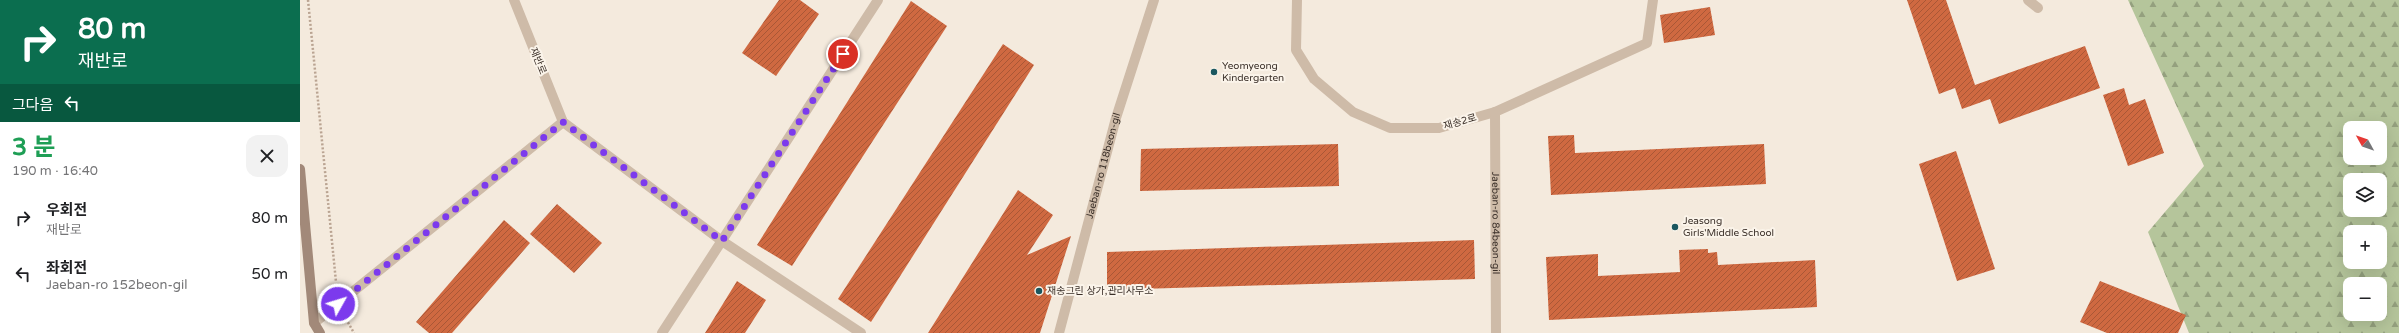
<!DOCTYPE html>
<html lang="ko">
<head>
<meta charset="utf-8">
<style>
	body { margin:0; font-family:"Varela Round","Noto Sans KR",sans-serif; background:#f2f2f2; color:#202124; height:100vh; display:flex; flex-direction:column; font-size:15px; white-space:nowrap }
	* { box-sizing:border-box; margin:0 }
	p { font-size:13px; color:#757577 }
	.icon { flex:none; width:22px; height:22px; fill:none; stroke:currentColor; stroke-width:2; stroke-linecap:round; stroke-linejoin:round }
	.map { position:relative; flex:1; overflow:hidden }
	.drawer { display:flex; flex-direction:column; background:#fff; width:300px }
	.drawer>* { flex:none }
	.guide { background:#0b6e4f; color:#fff; overflow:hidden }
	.needle { width:26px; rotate:310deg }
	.fabs { position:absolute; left:2043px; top:121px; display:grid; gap:8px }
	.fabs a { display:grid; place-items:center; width:44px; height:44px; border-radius:8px; background:#fff; box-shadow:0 4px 16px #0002; font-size:20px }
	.pin { position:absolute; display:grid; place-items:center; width:34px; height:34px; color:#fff; margin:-17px; border:2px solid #fff; border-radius:50%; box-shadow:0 1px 4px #0007 }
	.me { position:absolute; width:44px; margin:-22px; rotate:51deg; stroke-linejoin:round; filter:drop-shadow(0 0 3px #0008) }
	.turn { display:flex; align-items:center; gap:14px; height:84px; padding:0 12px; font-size:18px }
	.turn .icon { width:52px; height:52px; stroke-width:2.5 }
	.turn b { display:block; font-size:28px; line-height:34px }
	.then { display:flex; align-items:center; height:38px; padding:0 12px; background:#0003; gap:8px; font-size:15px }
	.round { display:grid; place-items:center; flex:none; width:42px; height:42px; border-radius:12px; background:#f2f2f2 }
	.head { display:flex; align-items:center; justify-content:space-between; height:68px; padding:0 12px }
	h1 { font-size:24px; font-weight:700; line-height:30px; color:#1e9e55 }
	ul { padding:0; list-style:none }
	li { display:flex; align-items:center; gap:12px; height:56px; padding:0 12px }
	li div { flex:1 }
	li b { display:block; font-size:15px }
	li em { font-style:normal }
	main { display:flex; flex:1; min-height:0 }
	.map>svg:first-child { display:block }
	.forest { fill:url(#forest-firs); fill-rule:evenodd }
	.building { fill:url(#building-hatch) }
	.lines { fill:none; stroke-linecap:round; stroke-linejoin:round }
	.path { stroke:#baa492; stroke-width:2.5; stroke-dasharray:2 2; stroke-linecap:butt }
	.lane { stroke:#cebba8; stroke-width:10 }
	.street { stroke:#cebba8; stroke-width:10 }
	.secondary { stroke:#a28979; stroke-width:10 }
	.route { stroke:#7c3aed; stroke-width:7; stroke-dasharray:0 12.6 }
	.poi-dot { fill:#1a575f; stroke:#fbf4ea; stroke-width:1.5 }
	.labels { text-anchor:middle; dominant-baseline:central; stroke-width:4; stroke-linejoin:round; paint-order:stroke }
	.street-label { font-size:10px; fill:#3a2f28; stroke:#fbf4ea }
	.poi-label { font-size:10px; fill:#3a2f28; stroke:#fbf4ea; text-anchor:start }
</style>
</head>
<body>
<main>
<section class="drawer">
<div class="guide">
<div class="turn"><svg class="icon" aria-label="right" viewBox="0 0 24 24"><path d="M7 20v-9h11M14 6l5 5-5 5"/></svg><div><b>80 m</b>재반로</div></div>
<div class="then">그다음<svg class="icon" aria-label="left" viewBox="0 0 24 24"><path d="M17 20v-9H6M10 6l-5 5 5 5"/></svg></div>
</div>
<div class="head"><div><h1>3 분</h1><p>190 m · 16:40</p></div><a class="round"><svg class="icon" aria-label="close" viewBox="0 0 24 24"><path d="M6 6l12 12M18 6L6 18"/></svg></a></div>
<ul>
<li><svg class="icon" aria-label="right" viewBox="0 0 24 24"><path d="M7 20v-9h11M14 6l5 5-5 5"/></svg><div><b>우회전</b><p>재반로</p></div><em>80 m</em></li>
<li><svg class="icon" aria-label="left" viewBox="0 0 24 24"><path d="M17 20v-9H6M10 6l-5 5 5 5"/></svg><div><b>좌회전</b><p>Jaeban-ro 152beon-gil</p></div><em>50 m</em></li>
</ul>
</section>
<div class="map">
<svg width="2099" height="333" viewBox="0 0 2099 333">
	<defs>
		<pattern id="forest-firs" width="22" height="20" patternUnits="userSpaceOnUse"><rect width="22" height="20" fill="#b5c59b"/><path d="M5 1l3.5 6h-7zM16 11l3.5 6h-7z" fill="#94a07e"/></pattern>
		<pattern id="building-hatch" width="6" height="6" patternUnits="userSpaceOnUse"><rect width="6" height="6" fill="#cf6941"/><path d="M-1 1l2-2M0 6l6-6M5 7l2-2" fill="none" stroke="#a95736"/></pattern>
	</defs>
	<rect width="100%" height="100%" fill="#f4eadd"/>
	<path class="forest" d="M1828 0H2099V333H1889L1848 232 1904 166ZM2050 128H2080V158H2050ZM2050 180H2080V210H2050ZM2050 232H2080V262H2050ZM2050 284H2080V314H2050Z"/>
	<g class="building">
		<path d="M479 0H500L519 14 476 76 442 53Z"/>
		<path d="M1607 0H1646L1675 85 1785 46 1800 88 1699 124 1690 99 1662 109 1655 88 1639 94Z"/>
		<path d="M611 1 647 26 492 266 457 245Z"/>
		<path d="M1410 7 1415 35 1364 43 1360 15Z"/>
		<path d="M703 44 734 65 571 322 538 299Z"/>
		<path d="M1824 88 1829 105 1845 99 1864 153 1828 166 1803 95Z"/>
		<path d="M1274 135 1275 153 1464 144 1466 184 1251 195 1248 136Z"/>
		<path d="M1038 144 1039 186 840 191 841 149Z"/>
		<path d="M1656 151 1695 269 1657 281 1619 164Z"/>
		<path d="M718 190 753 215 727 255 771 236 740 333H628Z"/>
		<path d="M257 204 302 243 274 273 230 234Z"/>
		<path d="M204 220 230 243 152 333H129L116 322Z"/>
		<path d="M1174 240 1175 279 807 290V252Z"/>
		<path d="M1408 249V253L1417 252 1418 265 1515 260 1517 307 1249 320 1246 257 1298 254V276L1380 272 1379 250Z"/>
		<path d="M437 281 466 300 445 333H405Z"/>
		<path d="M1800 281 1886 315 1878 333H1807L1780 322Z"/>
	</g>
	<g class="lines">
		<g class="path">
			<path d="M8 0 36 282"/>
			<path d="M46 319 54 333"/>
		</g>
		<path class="lane" d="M422 241 561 333"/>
		<g class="street">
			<path d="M214 0 263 122 422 241"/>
			<path d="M997 0 996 50 1014 79 1053 112 1090 128H1139L1195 112 1347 43 1353 0"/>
			<path d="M1728 0 1738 8"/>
			<path id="s1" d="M1195 112 1196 333"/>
			<path d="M14 323 263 122"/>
			<path d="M362 333 578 0"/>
			<path id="s2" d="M759 333 816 118 854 0"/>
		</g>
		<path class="secondary" d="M0 169 14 323 20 333"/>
	</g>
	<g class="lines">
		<path class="route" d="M38 304 263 122 422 241 543 54"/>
	</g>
	<g class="poi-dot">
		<circle cx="914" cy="72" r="4"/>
		<circle cx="1375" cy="227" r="4"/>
		<circle cx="739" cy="291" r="4"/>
	</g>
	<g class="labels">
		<g class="street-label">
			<text transform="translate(238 61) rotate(68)">재반로</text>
			<text transform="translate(1160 122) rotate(-16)">재송2로</text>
			<text stroke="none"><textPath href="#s2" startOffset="173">Jaeban-ro 118beon-gil</textPath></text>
			<text stroke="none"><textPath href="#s1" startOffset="111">Jaeban-ro 84beon-gil</textPath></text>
		</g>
		<g class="poi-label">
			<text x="922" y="66">Yeomyeong<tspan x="922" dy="12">Kindergarten</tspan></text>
			<text x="1383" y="221">Jeasong<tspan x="1383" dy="12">Girls'Middle School</tspan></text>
			<text x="747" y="291">재송그린 상가,관리사무소</text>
		</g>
	</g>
</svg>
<div class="fabs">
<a><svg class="needle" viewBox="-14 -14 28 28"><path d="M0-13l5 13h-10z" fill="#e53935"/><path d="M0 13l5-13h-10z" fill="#757577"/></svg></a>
<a><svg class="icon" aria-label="layers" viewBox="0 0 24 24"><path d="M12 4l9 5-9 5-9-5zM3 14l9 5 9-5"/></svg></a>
<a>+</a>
<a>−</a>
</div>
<div class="pin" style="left:543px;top:54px;background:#d93025"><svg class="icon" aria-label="arrive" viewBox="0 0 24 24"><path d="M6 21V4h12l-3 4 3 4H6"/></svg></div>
<svg class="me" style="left:38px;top:304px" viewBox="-20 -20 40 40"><circle r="17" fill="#7c3aed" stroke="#fff" stroke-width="3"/><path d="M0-11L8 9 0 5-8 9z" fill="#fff"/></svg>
</div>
</main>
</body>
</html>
